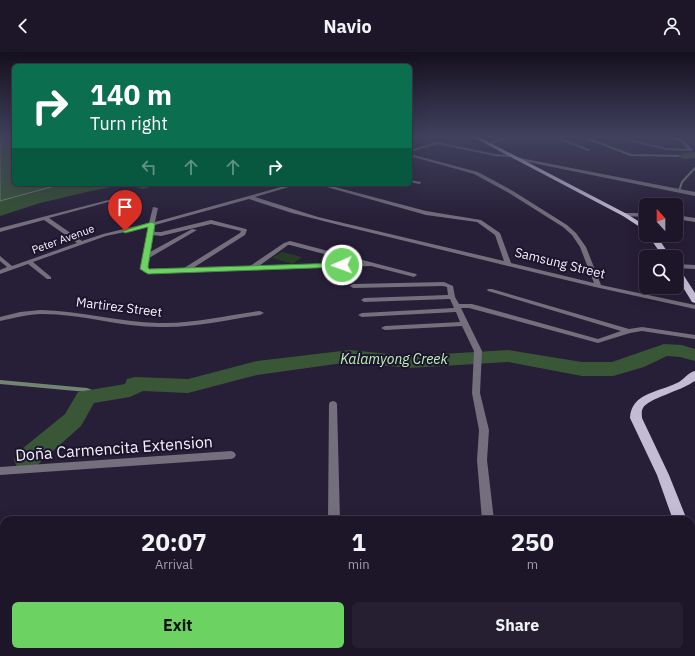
<!DOCTYPE html>
<html lang="en">
<head>
<meta charset="utf-8">
<style>
	body { margin:0; font-family:"IBM Plex Sans",sans-serif; background:#251f31; color:#f1f3f6; height:100vh; display:flex; flex-direction:column; font-size:15px; white-space:nowrap }
	* { box-sizing:border-box; margin:0 }
	p { font-size:13px; color:#a09fa8 }
	.icon { flex:none; width:22px; height:22px; fill:none; stroke:currentColor; stroke-width:2; stroke-linecap:round; stroke-linejoin:round }
	.map { position:relative; flex:1; overflow:hidden }
	.side { position:absolute; left:0px; top:464px; width:695px; height:140px; display:flex; flex-direction:column; background:#1d1629; border-radius:12px 12px 0 0; box-shadow:0 4px 16px #0002,0 0 0 1px #3b3546 }
	.side>* { flex:none }
	.banner { position:absolute; left:12px; top:12px; width:400px; height:122px; border-radius:6px; box-shadow:0 4px 16px #0002,0 0 0 1px #3b3546; background:#0b6e4f; color:#fff; overflow:hidden }
	.needle { width:26px; rotate:339deg }
	.buttons { position:absolute; left:639px; top:146px; display:grid; gap:8px }
	.buttons a { display:grid; place-items:center; width:44px; height:44px; border-radius:6px; background:#1d1629; box-shadow:0 4px 16px #0002,0 0 0 1px #3b3546; font-size:20px }
	.pin { position:absolute; display:grid; place-items:center; width:34px; height:34px; color:#fff; margin:-41px -17px; border-radius:50% 50% 50% 0; rotate:-45deg; box-shadow:0 0 4px #0007 }
	.pin .icon { rotate:45deg }
	.me { position:absolute; width:44px; margin:-22px; rotate:268deg; stroke-linejoin:round; filter:drop-shadow(0 0 3px #0008) }
	.turn { display:flex; align-items:center; gap:14px; height:84px; padding:0 12px; font-size:18px }
	.turn .icon { width:52px; height:52px; stroke-width:2.5 }
	.turn b { display:block; font-size:28px; line-height:34px }
	.lanes { display:flex; align-items:center; height:38px; padding:0 12px; background:#0003; justify-content:center; gap:20px; direction:ltr }
	.lanes .off { opacity:.35 }
	.eta { display:flex; justify-content:space-evenly; align-items:center; height:68px; text-align:center }
	.eta b { font-size:24px; font-weight:800; line-height:28px }
	.primary-button { display:flex; gap:8px; margin-top:auto; padding:8px 12px }
	.primary-button a { flex:1; height:46px; border-radius:6px; background:#6cd362; color:#111; font-size:16px; font-weight:800; line-height:46px; text-align:center }
	.primary-button a+a { background:#251f31; color:#f1f3f6 }
	header { display:flex; justify-content:space-between; align-items:center; height:52px; padding:0 12px; background:#1d1629; font-size:18px; font-weight:800 }
	.map>svg:first-child { display:block }
	.green { fill:#273c25 }
	.forest { fill:#345131 }
	.water { fill:#395636; stroke:#718572 }
	.lines { fill:none; stroke-linecap:round; stroke-linejoin:round }
	.stream-far1 { stroke:#718572; stroke-width:2 }
	.stream { stroke:#718572; stroke-width:4 }
	.river { fill:#395636; fill-rule:evenodd }
	.street { fill:#736f7c; fill-rule:evenodd }
	.primary { fill:#c3bcd7; fill-rule:evenodd }
	.route { fill:#6cd362; stroke:#468940 }
	.labels { text-anchor:middle; dominant-baseline:central; stroke-width:4; stroke-linejoin:round; paint-order:stroke }
	.far-street-label { font-size:11px; fill:#f5f2fd; stroke:#1d152d }
	.street-label { font-size:13px; fill:#f5f2fd; stroke:#1d152d }
	.water-label { font-size:14px; font-style:italic; fill:#bff2b9; stroke:#1d152d }
	.near-street-label { font-size:16px; fill:#f5f2fd; stroke:#1d152d }
</style>
</head>
<body>
<header><svg class="icon" aria-label="back" viewBox="0 0 24 24"><path d="M15 5l-7 7 7 7"/></svg>Navio<svg class="icon" aria-label="person" viewBox="0 0 24 24"><circle cx="12" cy="8" r="4"/><path d="M4 21q1-7 8-7t8 7"/></svg></header>
<div class="map">
<svg width="695" height="604" viewBox="0 0 695 604">
	<rect width="100%" height="100%" fill="#271e37"/>
	<g class="green">
		<path d="M282 200 302 205 293 212 272 206Z"/>
		<path d="M397 600H470L476 601V604H397Z"/>
	</g>
	<path class="forest" d="M62 132H160L143 137 126 132 91 139 40 151 0 164V149Z"/>
	<path class="water" d="M0 84H14V132H62L0 149Z"/>
	<g class="lines">
		<g class="stream-far1">
			<path d="M581 84 631 103 683 104"/>
			<path d="M679 139 682 130 695 116"/>
		</g>
		<path class="stream" d="M0 330 87 338 100 343"/>
		<g class="river">
			<path d="M695 100V106L683 107 678 104 683 101Z"/>
			<path d="M664 292 682 293 695 297V309L680 305 667 304 644 315 613 324H582L508 310 409 316 350 310 257 323 188 341 143 339 130 345 94 351 81 374 35 415 26 418 17 415 14 408 17 401 65 362 78 340 125 332 127 327 135 325 188 327 257 309 350 298 409 304 508 298 582 310H612Z"/>
		</g>
		<g class="street">
			<path d="M506 84H512L489 93 486 92Z"/>
			<path d="M550 84H556L591 98 588 99Z"/>
			<path d="M611 84H618L666 96 687 97 680 89 658 84C675 84 682 85 693 98L691 99 666 98Z"/>
			<path d="M437 90 495 102 511 103 513 104 511 105 495 104 437 92 410 100V98Z"/>
			<path d="M410 102 478 120 513 139 567 173 576 181 586 195 601 233 695 253V257L595 235 339 173 292 161 249 147 155 173 154 178 155 180H161L211 168 246 177 247 178 245 183 193 216 250 214 284 191 290 189 416 222 417 223 414 225 371 214 146 221 144 220 141 215 149 175 106 184 33 210 51 225V227H47L28 212 0 222V218L7 215 0 209V204L12 214 77 191 44 168 0 180V176L112 147V149L49 166 82 189 103 182 149 171 153 155 158 156 155 170 292 132H299L255 145 318 165 504 209 495 183 477 170 426 163 316 132H324L426 159 481 168 500 181 511 211 594 231 580 195 572 183 563 175 509 141 474 122 410 104ZM211 172 241 179 240 181 184 216 148 217 147 215 149 206 197 178 192 177 150 200 153 183 161 184ZM288 193H290L358 211 259 214Z"/>
			<path d="M515 105 695 140V144L513 107V106Z"/>
			<path d="M410 128 421 130V131L419 132 410 130Z"/>
			<path d="M625 161H646V165L623 164 622 163Z"/>
			<path d="M676 163 695 166V170L676 167Z"/>
			<path d="M676 212 695 213V217L676 216Z"/>
			<path d="M444 230 453 234 455 245 459 252H472L598 287 621 279 488 239 487 238 488 237H492L629 277 642 275 695 283V287L642 279 630 281 598 291 469 256H461L482 299 480 341 489 378 487 408 494 468H482L477 408 479 378 472 341 474 299 462 274 385 278 381 276 385 274 460 270 456 260 362 265 358 263 362 261 454 256 450 247 364 250 361 248 364 246 448 243 447 235 443 234 353 236 350 234 353 232Z"/>
			<path d="M40 258C81 259 119 270 159 271 193 272 227 263 260 259L264 261 260 263C227 268 194 276 160 275 120 275 82 262 42 262 28 262 14 266 0 269V265L20 260Z"/>
			<path d="M333 349 336 350 337 352 340 468H328L329 352 330 350Z"/>
			<path d="M231 399 234 400 236 403 234 406 231 407 0 423V415Z"/>
			<path d="M331 600H345L346 604H332Z"/>
			<rect x="493" y="600" width="14" height="4"/>
			<path d="M554 600H581L583 604H556Z"/>
		</g>
		<g class="primary">
			<path d="M471 84H477L627 162 646 174V179L623 164Z"/>
			<path d="M648 183H656L671 205H663Z"/>
			<path d="M676 216H679L695 241V251L692 250 676 224Z"/>
			<path d="M695 319V329L693 330C683 338 647 347 643 356 641 359 642 363 642 366L669 423 687 468H673L657 423 630 366C631 341 659 340 677 331 684 328 688 320 695 319Z"/>
			<path d="M691 592 695 594V604H682V600H691Z"/>
		</g>
	</g>
	<linearGradient id="sky" x2="0" y2="1"><stop stop-color="#15101e"/><stop offset="0.5" stop-color="#41415e"/><stop offset="1" stop-color="#41415e" stop-opacity="0"/></linearGradient>
	<rect width="695" height="169" fill="url(#sky)"/>
	<path class="route" d="M152 170 155 172 148 215 149 217 342 211 345 213 342 215 148 222 140 217 148 175 125 181 122 179Z"/>
	<g class="labels">
		<g class="far-street-label">
			<text transform="translate(63 187) rotate(-20)">Peter Avenue</text>
		</g>
		<g class="street-label">
			<text transform="translate(560 211) rotate(14)">Samsung Street</text>
			<text transform="translate(119 255) rotate(7)">Martirez Street</text>
		</g>
		<g class="water-label">
			<text x="394" y="307">Kalamyong Creek</text>
		</g>
		<g class="near-street-label">
			<text transform="translate(114 396) rotate(-4)">Doña Carmencita Extension</text>
		</g>
	</g>
</svg>
<div class="buttons">
<a><svg class="needle" viewBox="-14 -14 28 28"><path d="M0-13l5 13h-10z" fill="#e53935"/><path d="M0 13l5-13h-10z" fill="#a09fa8"/></svg></a>
<a><svg class="icon" aria-label="search" viewBox="0 0 24 24"><circle cx="10" cy="10" r="6"/><path d="M15 15l6 6"/></svg></a>
</div>
<div class="pin" style="left:125px;top:179px;background:#d93025"><svg class="icon" aria-label="arrive" viewBox="0 0 24 24"><path d="M6 21V4h12l-3 4 3 4H6"/></svg></div>
<svg class="me" style="left:342px;top:213px" viewBox="-20 -20 40 40"><circle r="17" fill="#6cd362" stroke="#fff" stroke-width="3"/><path d="M0-11L8 9 0 5-8 9z" fill="#fff"/></svg>
<div class="banner">
<div class="turn"><svg class="icon" aria-label="right" viewBox="0 0 24 24"><path d="M7 20v-9h11M14 6l5 5-5 5"/></svg><div><b>140 m</b>Turn right</div></div>
<div class="lanes"><svg class="icon off" aria-label="left" viewBox="0 0 24 24"><path d="M17 20v-9H6M10 6l-5 5 5 5"/></svg><svg class="icon off" aria-label="ahead" viewBox="0 0 24 24"><path d="M12 20V5M6 11l6-6 6 6"/></svg><svg class="icon off" aria-label="ahead" viewBox="0 0 24 24"><path d="M12 20V5M6 11l6-6 6 6"/></svg><svg class="icon" aria-label="right" viewBox="0 0 24 24"><path d="M7 20v-9h11M14 6l5 5-5 5"/></svg></div>
</div>
<section class="side">
<div class="eta">
<div><b>20:07</b><p>Arrival</p></div>
<div><b>1</b><p>min</p></div>
<div><b>250</b><p>m</p></div>
</div>
<div class="primary-button"><a>Exit</a><a>Share</a></div>
</section>
</div>
</body>
</html>
